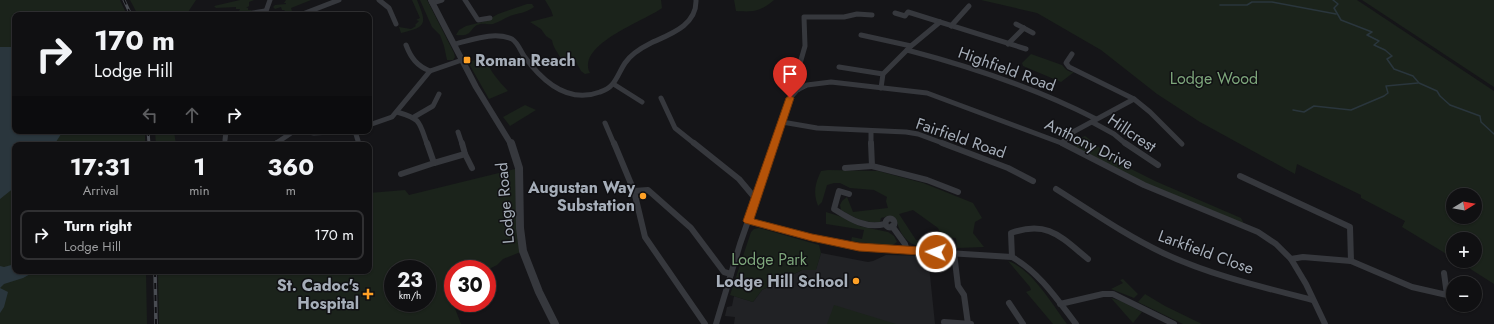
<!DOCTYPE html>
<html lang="en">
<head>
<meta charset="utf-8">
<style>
	body { margin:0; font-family:Jost,sans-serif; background:#1e1e20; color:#f1f3f6; height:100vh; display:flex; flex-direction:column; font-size:15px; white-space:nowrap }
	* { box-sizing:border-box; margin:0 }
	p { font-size:13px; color:#9c9d9f }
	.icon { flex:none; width:22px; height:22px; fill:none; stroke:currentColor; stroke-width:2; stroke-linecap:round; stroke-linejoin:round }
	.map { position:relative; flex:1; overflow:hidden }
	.details { position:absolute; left:12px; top:142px; width:360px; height:132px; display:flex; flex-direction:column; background:#101012; border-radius:8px; box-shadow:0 1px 3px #0004,0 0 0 1px #303032 }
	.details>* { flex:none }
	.banner { position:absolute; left:12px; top:12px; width:360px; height:122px; border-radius:8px; box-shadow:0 1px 3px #0004,0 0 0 1px #303032; background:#101012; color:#f1f3f6; overflow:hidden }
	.needle { width:26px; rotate:79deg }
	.buttons { position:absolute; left:1446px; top:188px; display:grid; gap:8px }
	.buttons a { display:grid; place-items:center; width:36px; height:36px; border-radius:50%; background:#101012; box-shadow:0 1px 3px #0004,0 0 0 1px #303032; font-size:20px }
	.speed { position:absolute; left:384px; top:260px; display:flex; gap:8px; font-size:20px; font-weight:700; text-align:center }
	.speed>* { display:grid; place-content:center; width:52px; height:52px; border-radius:50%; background:#101012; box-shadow:0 1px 3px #0004,0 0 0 1px #303032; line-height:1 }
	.speed small { font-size:10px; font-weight:400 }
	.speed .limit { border:6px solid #d22; background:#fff; color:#111 }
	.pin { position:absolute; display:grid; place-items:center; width:34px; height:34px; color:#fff; margin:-41px -17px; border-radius:50% 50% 50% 0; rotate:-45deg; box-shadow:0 0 4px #0007 }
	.pin .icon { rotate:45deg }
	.me { position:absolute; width:44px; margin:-22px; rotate:272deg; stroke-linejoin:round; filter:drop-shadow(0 0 3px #0008) }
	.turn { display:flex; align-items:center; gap:14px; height:84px; padding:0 16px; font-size:18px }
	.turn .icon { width:52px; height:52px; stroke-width:2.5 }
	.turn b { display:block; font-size:28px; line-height:34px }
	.lanes { display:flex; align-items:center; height:38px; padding:0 16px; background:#0003; justify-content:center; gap:20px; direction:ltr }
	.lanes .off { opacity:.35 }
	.eta { display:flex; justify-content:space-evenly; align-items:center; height:68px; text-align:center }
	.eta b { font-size:24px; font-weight:700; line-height:28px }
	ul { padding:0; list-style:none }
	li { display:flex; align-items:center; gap:12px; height:50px; margin:0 8px 6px; padding:0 8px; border:2px solid #303032; border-radius:8px }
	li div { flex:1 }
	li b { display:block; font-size:15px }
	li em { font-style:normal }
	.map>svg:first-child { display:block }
	.built { fill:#212225 }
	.green { fill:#1b231b; fill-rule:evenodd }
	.water { fill:#2a363d }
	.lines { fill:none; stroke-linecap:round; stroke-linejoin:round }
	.stream { stroke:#2a363d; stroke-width:1.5 }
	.minor-far1 { stroke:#36383d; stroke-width:5 }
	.minor { stroke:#36383d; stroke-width:6 }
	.tertiary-far1 { stroke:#36383d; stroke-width:6 }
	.tertiary { stroke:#36383d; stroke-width:8 }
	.rail-far1-casing { stroke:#494c52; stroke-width:3 }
	.rail-casing { stroke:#494c52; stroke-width:3.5 }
	.rail-far1 { stroke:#101013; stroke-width:1.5; stroke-dasharray:5; stroke-linecap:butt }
	.rail { stroke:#101013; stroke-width:2; stroke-dasharray:6; stroke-linecap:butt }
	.route { fill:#b45309; stroke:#753606 }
	.poi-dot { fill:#ffa126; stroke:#101013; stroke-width:1.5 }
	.labels { text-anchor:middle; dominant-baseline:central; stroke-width:3; stroke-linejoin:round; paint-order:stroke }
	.poi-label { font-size:16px; font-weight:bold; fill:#a6aeb9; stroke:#101013; text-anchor:end }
	.street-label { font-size:16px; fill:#a6aeb9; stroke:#101013 }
	.park-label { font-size:16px; fill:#7da67b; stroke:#101013 }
</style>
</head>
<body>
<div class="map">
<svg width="1494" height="324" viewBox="0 0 1494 324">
	<rect width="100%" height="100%" fill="#151518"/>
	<path class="built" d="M821 253 868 262 873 261 886 255 928 256 935 324H734L735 317 725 316 727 307 732 306 734 296 753 302 762 290 802 270 816 269Z"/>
	<g class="green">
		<path d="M0 0H120L127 15H15V63L0 59Z"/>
		<path d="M130 0H196L186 15H138Z"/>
		<path d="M240 0H254L249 2V6L246 8H248V10H251V12L238 13 240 9H236V7L216 8 214 6Z"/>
		<path d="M286 0H311L291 8 293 15H283L287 13 284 10H282L281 7 275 9 273 7 275 5 286 4V3H284Z"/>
		<path d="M412 0H417C427 24 427 27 401 33L399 27 411 29 416 26 415 25 419 21 416 20 420 18Z"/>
		<path d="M420 0H427L454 53 455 57 453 60H447L444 46 440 35 432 27Z"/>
		<path d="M545 0H661L662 8C645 21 576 44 590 73L585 74 581 71 576 62 568 63 561 59C558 52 553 48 552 40L546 36 541 29 530 22 553 16 551 10Z"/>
		<path d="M734 0H774C760 12 753 12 736 11Z"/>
		<path d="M981 0H1357L1494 91V284L1458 261H1475V239H1453V258L1402 227 1405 221 1361 198V195L1297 164 1295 174 1200 122 1157 94 1101 50 1037 13ZM1453 195H1475V217H1453Z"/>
		<path d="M1362 0H1494V87Z"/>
		<path d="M527 4H532L534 7C527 12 521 13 513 15 506 17 500 22 493 24 487 25 483 22 477 25 469 30 472 37 456 35L459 30 466 26 486 21 498 14Z"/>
		<path d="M1031 54 1062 65C1066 69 1067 72 1074 72L1061 82 1023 66 1022 63Z"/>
		<path d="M485 57C490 72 498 80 508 91L489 99 468 62Z"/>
		<path d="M525 105 536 110 510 126 503 117Z"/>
		<path d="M42 131H145V145H37Z"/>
		<path d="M155 131H174L176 145H156Z"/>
		<path d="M1085 136 1119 163 1155 181 1241 218 1244 224 1133 178 1075 146 1073 142Z"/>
		<path d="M15 161V271H146L147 324H0V181Z"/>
		<path d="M519 168 523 251 503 259 497 265 487 270 453 269V283L446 285 461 324H159L158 271H369V193L405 190 409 195ZM393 269H427V303H393Z"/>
		<path d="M828 170 878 171 923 183 973 203 982 218 975 222 973 233 984 247 957 248 956 238 942 237 938 228 913 210 899 214 916 240 933 242 932 244C919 251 904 242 899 228 897 224 898 221 894 217L889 216 881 218 880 222C865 224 853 217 841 210L840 205 842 201 847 197 853 212 888 208 886 201 887 197 874 190 850 188 840 183H834L827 185 822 202 818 206C813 192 815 184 821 171Z"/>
		<path d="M826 212 842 217 859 226 888 232 894 236 897 242 891 246 851 241 852 237 862 239 864 230 826 224Z"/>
		<path d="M759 228 819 245 821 253 816 270H802L762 290 753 302 730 295 751 232 754 229Z"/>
		<path d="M1008 261C1032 269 1052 304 1067 324H1053L1026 292 1031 290 1030 287Z"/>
		<path d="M1123 279 1138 294 1134 298 1111 289 1123 283 1120 280Z"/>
		<path d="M1145 294 1165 306 1202 324H1183L1138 302Z"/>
		<path d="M1111 298 1121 301 1142 312 1133 323Z"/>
		<path d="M834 305 896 324H827Z"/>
	</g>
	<g class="water">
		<path d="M0 47H15V131H63L54 145H15V187L0 199Z"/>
		<path d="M15 264V271H36L23 278 4 284 0 288 8 292 4 307 0 313V266L4 267Z"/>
	</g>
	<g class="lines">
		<g class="stream">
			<path d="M1333 0 1338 4 1334 8 1341 20 1372 32 1367 35 1379 41 1374 45 1385 50 1392 56 1387 59 1394 69 1413 76 1419 83 1437 91 1440 96 1450 105 1480 116 1481 122 1494 134"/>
			<path d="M1220 5H1247L1252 2H1272L1336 14"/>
			<path d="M1293 110 1304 112 1314 106 1351 110 1384 96 1388 93 1386 86 1418 83"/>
		</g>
		<g class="minor-far1">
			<path d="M379 0 389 8 396 24"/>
			<path d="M465 0 478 20 490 18"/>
			<path d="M432 3 442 0"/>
			<path d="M895 13 905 16 908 12 1026 49"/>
			<path d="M265 14 270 0"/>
			<path d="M240 15 265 11"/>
			<path d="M300 15 339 0"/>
			<path d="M1016 24 1033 33"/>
			<path d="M951 26 969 6"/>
			<path d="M861 35 911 46"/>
			<path d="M455 44C472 40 494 31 512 39 518 43 520 50 524 56 542 81 568 104 600 92 616 87 617 75 625 63 631 54 641 48 651 43 671 34 697 25 696 0"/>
			<path d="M1008 44 1024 28"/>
			<path d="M406 45C411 58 417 66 430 71"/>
			<path d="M907 50C972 67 1036 88 1096 119"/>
			<path d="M1072 54 1066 63 1069 67 1134 99 1150 112 1182 144"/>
			<path d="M839 67 883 74"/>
			<path d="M615 85 642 102"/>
			<path d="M881 88 883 74 911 46 940 22"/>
			<path d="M799 89 796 86 795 81 805 46 804 17H844L857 14 872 15"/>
			<path d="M661 98 675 128 695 144"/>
			<path d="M397 112C421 119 419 121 427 144"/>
			<path d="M414 117 433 106 439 94"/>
			<path d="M782 122 817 128 906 132 918 134 945 144"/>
			<path d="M1092 122 1114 134 1126 144"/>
			<path d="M605 123 614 144"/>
			<path d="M369 125 392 117 430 71 462 60"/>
			<path d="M303 131 314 133 348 131"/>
			<path d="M355 131 359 144"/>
			<path d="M871 131V144"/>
			<path d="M458 132 462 144"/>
			<path d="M225 140 226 131"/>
			<path d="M1062 143 1073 132 1134 99"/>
			<path d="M275 144 294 131"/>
			<path d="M774 144 790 98 797 90 807 85 831 82 927 93 1064 144"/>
		</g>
		<g class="minor">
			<path d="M358 143 359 145"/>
			<path d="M614 143 634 191 645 237 705 324"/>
			<path d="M694 143 739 179 755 198"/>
			<path d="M871 143 872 166 927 180 958 192"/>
			<path d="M942 143 1008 168 1033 181"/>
			<path d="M1062 143 1144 185 1258 232 1276 244 1291 259 1306 284 1325 324"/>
			<path d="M1125 143 1158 165"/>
			<path d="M274 145 277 143"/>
			<path d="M465 154 472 168"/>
			<path d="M434 163 465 154 462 143"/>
			<path d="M845 168 872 166"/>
			<path d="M401 174 434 163 427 143"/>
			<path d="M1240 176 1350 227 1351 261"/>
			<path d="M1056 189C1091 211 1125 235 1163 253 1210 275 1262 287 1313 300"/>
			<path d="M634 191 648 190 691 228 724 272 731 274"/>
			<path d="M849 194 839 191 834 209C850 219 865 229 885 224"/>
			<circle cx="890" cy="223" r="4.5"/>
			<path d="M748 221 812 238 867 248 1012 257C1040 273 1057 299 1076 324"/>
			<path d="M892 226 905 244 907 251"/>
			<path d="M954 253 958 286 964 295 968 324"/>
			<path d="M1012 257 1011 233C1048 220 1061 237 1088 259"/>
			<path d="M1291 259 1303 257 1351 261 1412 287 1447 295 1444 273"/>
			<path d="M1447 295 1453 299"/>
			<path d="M1009 303 1023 324"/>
			<path d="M1060 304 1103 294H1113L1174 324"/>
			<path d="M944 322 971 324"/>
			<path d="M716 324 740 244 775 143"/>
		</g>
		<path class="tertiary-far1" d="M431 0 476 87 511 144"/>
		<path class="tertiary" d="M511 143 519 168 520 228 523 251 539 292 555 324"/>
		<g class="rail-far1-casing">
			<g id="rail-far1">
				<path d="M124 0 131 15"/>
				<path d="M148 131 149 144"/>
			</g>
		</g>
		<g class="rail-casing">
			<g id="rail">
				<path d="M149 143V145"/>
				<path d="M155 271 156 324"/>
			</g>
		</g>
		<use href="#rail-far1" class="rail-far1"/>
		<use href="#rail" class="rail"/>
	</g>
	<path class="route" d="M790 95 794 98 754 219 812 234 859 243 936 248 940 249 941 252 940 255 936 256 859 251 812 241 745 223 743 221 786 98Z"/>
	<g class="poi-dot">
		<rect x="463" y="56" width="8" height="8" rx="2"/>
		<circle cx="643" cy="196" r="4"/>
		<circle cx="856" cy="281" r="4"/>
		<path d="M366 288h4v4h4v4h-4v4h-4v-4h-4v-4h4z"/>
	</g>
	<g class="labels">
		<g class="poi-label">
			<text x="475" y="60" text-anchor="start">Roman Reach</text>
			<text x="635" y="187">Augustan Way<tspan x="635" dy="18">Substation</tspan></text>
			<text x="848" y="281">Lodge Hill School</text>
			<text x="359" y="285">St. Cadoc's<tspan x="359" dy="18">Hospital</tspan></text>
		</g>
		<g class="street-label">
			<text transform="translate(1007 69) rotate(20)">Highfield Road</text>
			<text transform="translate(1132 133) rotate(34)">Hillcrest</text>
			<text transform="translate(961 138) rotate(19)">Fairfield Road</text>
			<text transform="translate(1089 144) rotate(26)">Anthony Drive</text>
			<text transform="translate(505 203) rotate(-95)">Lodge Road</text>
			<text transform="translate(1206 252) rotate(20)">Larkfield Close</text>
		</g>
		<g class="park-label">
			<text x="1214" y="78">Lodge Wood</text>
			<text x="769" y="259">Lodge Park</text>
		</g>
	</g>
</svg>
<div class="buttons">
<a><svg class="needle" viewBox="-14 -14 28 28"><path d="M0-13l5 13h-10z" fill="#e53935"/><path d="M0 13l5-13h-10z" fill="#9c9d9f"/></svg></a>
<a>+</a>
<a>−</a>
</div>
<div class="speed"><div>23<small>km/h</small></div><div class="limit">30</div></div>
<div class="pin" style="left:790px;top:98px;background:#d93025"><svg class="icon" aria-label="arrive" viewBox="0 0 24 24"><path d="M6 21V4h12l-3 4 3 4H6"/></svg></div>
<svg class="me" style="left:936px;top:252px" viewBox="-20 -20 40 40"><circle r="17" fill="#b45309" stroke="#fff" stroke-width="3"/><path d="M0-11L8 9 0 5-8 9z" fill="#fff"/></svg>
<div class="banner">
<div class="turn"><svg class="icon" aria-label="right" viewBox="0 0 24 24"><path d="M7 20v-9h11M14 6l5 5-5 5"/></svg><div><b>170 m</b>Lodge Hill</div></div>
<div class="lanes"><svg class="icon off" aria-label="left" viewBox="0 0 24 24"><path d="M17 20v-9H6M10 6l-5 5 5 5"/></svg><svg class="icon off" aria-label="ahead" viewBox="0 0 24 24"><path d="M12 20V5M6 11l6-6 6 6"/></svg><svg class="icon" aria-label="right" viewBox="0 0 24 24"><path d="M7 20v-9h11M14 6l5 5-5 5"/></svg></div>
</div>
<section class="details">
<div class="eta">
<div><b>17:31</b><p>Arrival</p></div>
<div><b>1</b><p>min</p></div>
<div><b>360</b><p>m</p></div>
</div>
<ul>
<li><svg class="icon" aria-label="right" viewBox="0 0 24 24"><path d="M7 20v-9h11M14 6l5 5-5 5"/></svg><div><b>Turn right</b><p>Lodge Hill</p></div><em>170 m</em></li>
</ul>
</section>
</div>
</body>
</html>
